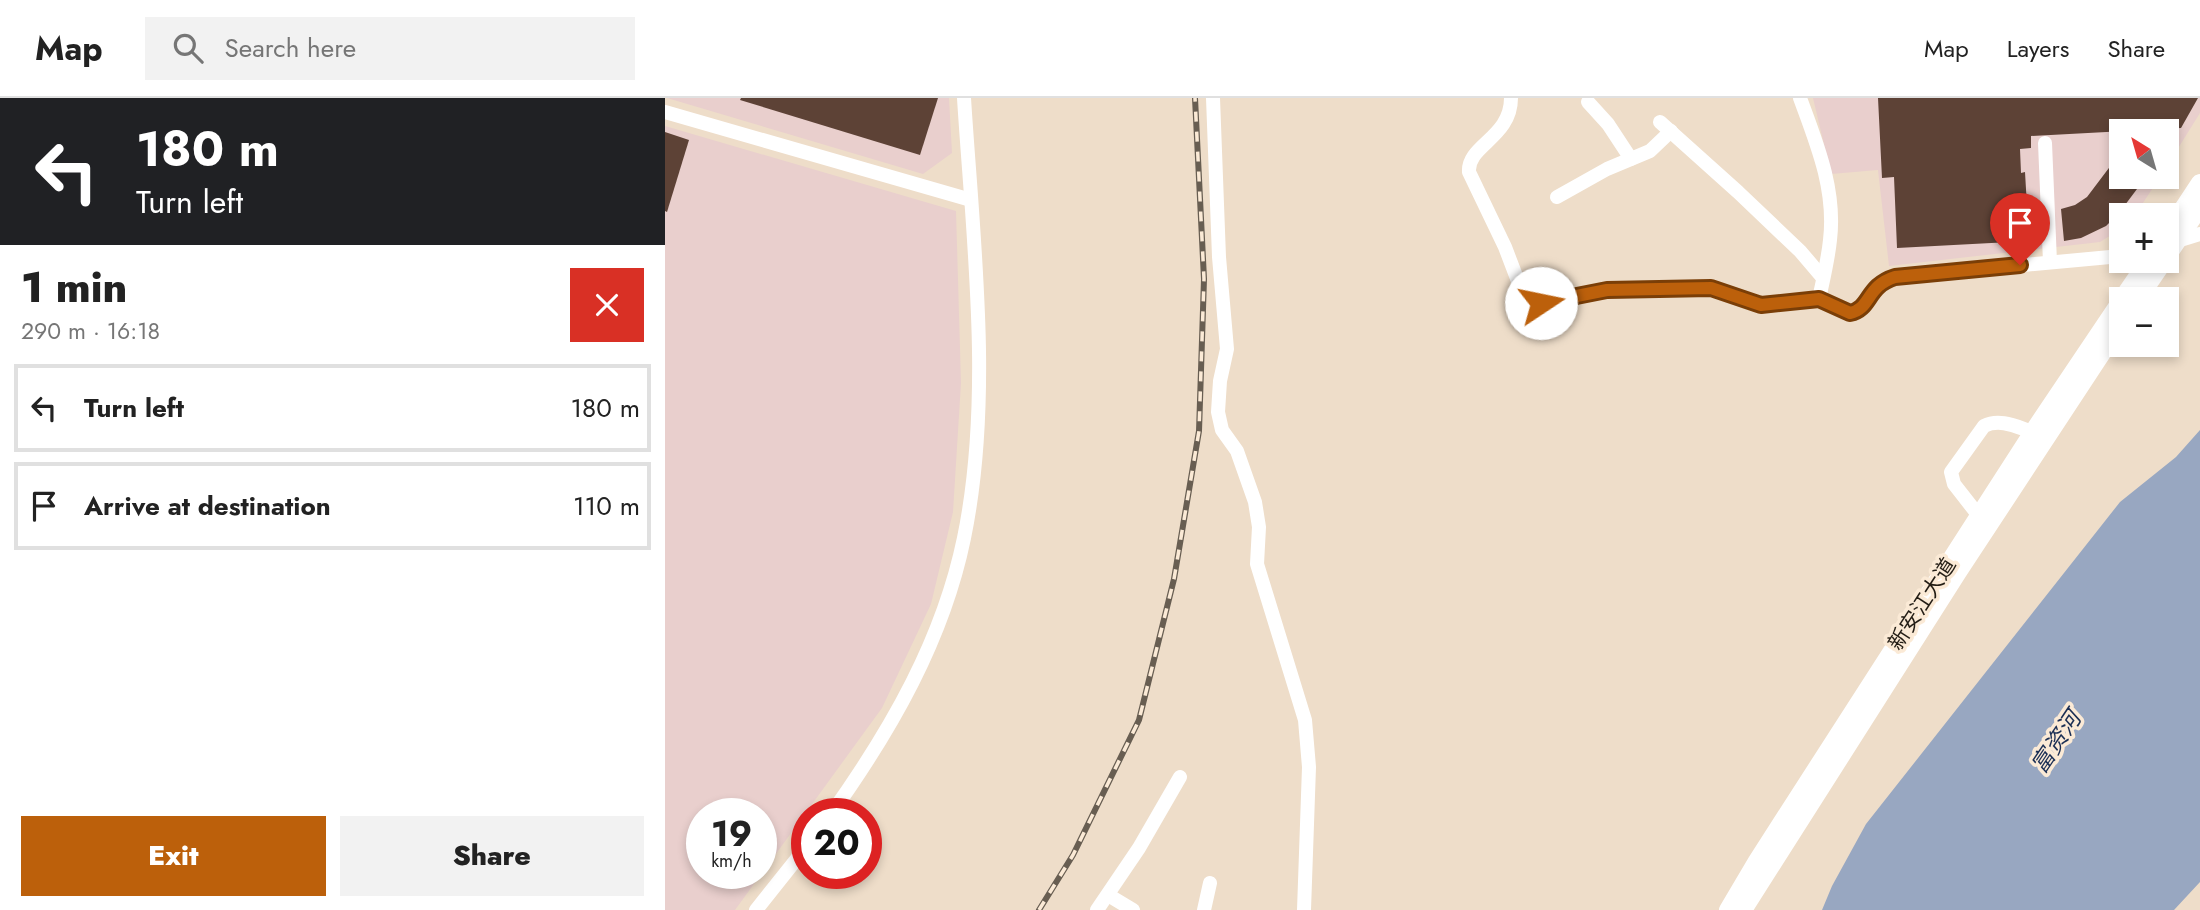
<!DOCTYPE html>
<html lang="en">
<head>
<meta charset="utf-8">
<style>
	body { margin:0; font-family:Jost,"Noto Sans SC",sans-serif; background:#f2f2f2; color:#222; height:100vh; display:flex; flex-direction:column; font-size:26px; white-space:nowrap }
	* { box-sizing:border-box; margin:0 }
	p { font-size:23px; color:#767676 }
	.icon { flex:none; width:38px; height:38px; fill:none; stroke:currentColor; stroke-width:2; stroke-linecap:round; stroke-linejoin:round }
	.map { position:relative; flex:1; overflow:hidden }
	.sheet { display:flex; flex-direction:column; background:#fff; width:665px }
	.sheet>* { flex:none }
	.banner { background:#202124; color:#fff; overflow:hidden }
	.needle { width:46px; rotate:323deg }
	.tools { position:absolute; left:1444px; top:21px; display:grid; gap:14px }
	.tools a { display:grid; place-items:center; width:70px; height:70px; border-radius:0px; background:#fff; box-shadow:0 4px 10px #0003; font-size:35px }
	.speed { position:absolute; left:21px; top:700px; display:flex; gap:14px; font-size:35px; font-weight:700; text-align:center }
	.speed>* { display:grid; place-content:center; width:91px; height:91px; border-radius:50%; background:#fff; box-shadow:0 4px 10px #0003; line-height:1 }
	.speed small { font-size:18px; font-weight:400 }
	.speed .limit { border:10px solid #d22; background:#fff; color:#111 }
	.pin { position:absolute; display:grid; place-items:center; width:60px; height:60px; color:#fff; margin:-72px -30px; border-radius:50% 50% 50% 0; rotate:-45deg; box-shadow:0 0 7px #0007 }
	.pin .icon { rotate:45deg }
	.me { position:absolute; width:77px; margin:-38px; rotate:79deg; stroke-linejoin:round; filter:drop-shadow(0 0 5px #0008) }
	.turn { display:flex; align-items:center; gap:24px; height:147px; padding:0 21px; font-size:32px }
	.turn .icon { width:91px; height:91px; stroke-width:2.5 }
	.turn b { display:block; font-size:49px; line-height:60px }
	.round { display:grid; place-items:center; flex:none; width:74px; height:74px; border-radius:0px; background:#f2f2f2 }
	.summary { display:flex; align-items:center; justify-content:space-between; height:119px; padding:0 21px }
	h1 { font-size:42px; font-weight:800; line-height:52px }
	.cta { display:flex; gap:14px; margin-top:auto; padding:14px 21px }
	.cta a { flex:1; height:80px; border-radius:0px; background:#bc600b; color:#fff; font-size:28px; font-weight:800; line-height:80px; text-align:center }
	.cta a+a { background:#f2f2f2; color:#222 }
	ul { padding:0; list-style:none }
	li { display:flex; align-items:center; gap:21px; height:88px; margin:0 14px 10px; padding:0 7px; border:4px solid #e0e0e0; border-radius:0px }
	li div { flex:1 }
	li b { display:block; font-size:26px }
	li em { font-style:normal }
	header { display:flex; align-items:center; gap:42px; box-sizing:border-box; height:98px; padding:0 35px; background:#fff; border-bottom:2px solid #e0e0e0 }
	header strong { font-size:33px }
	nav { display:flex; gap:38px; margin-inline-start:auto; font-size:24px }
	.search { width:490px; height:63px; background:#f2f2f2; display:flex; align-items:center; gap:18px; box-sizing:border-box; padding:0 24px; border-radius:0px; color:#767676; font-size:26px }
	main { display:flex; flex:1; min-height:0 }
	.map>svg:first-child { display:block }
	.industrial { fill:#e9cfcd; fill-rule:evenodd }
	.water { fill:#98a7c1 }
	.building { fill:#5d4236 }
	.lines { fill:none; stroke-linecap:round; stroke-linejoin:round }
	.minor { stroke:#fff; stroke-width:14 }
	.major { stroke:#fff; stroke-width:18 }
	.rail-casing { stroke:#685e52; stroke-width:6 }
	.rail { stroke:#fbead6; stroke-width:3.5; stroke-dasharray:10; stroke-linecap:butt }
	.route-casing { stroke:#7a3e07; stroke-width:18 }
	.route { stroke:#bc600b; stroke-width:12 }
	.labels { text-anchor:middle; dominant-baseline:central; stroke-width:7; stroke-linejoin:round; paint-order:stroke }
	.street-label { font-size:21px; fill:#231d15; stroke:#fbead6 }
	.water-label { font-size:23px; font-style:italic; fill:#1a2e54; stroke:#fbead6 }
</style>
</head>
<body>
<header>
<strong>Map</strong>
<div class="search"><svg class="icon" aria-label="search" viewBox="0 0 24 24"><circle cx="10" cy="10" r="6"/><path d="M15 15l6 6"/></svg>Search here</div>
<nav><a>Map</a><a>Layers</a><a>Share</a></nav>
</header>
<main>
<section class="sheet">
<div class="banner">
<div class="turn"><svg class="icon" aria-label="left" viewBox="0 0 24 24"><path d="M17 20v-9H6M10 6l-5 5 5 5"/></svg><div><b>180 m</b>Turn left</div></div>
</div>
<div class="summary"><div><h1>1 min</h1><p>290 m · 16:18</p></div><a class="round" style="background:#d93025;color:#fff"><svg class="icon" aria-label="close" viewBox="0 0 24 24"><path d="M6 6l12 12M18 6L6 18"/></svg></a></div>
<ul>
<li><svg class="icon" aria-label="left" viewBox="0 0 24 24"><path d="M17 20v-9H6M10 6l-5 5 5 5"/></svg><div><b>Turn left</b></div><em>180 m</em></li>
<li><svg class="icon" aria-label="arrive" viewBox="0 0 24 24"><path d="M6 21V4h12l-3 4 3 4H6"/></svg><div><b>Arrive at destination</b></div><em>110 m</em></li>
</ul>
<div class="cta"><a>Exit</a><a>Share</a></div>
</section>
<div class="map">
<svg width="1535" height="812" viewBox="0 0 1535 812">
	<rect width="100%" height="100%" fill="#eeddc9"/>
	<g class="industrial">
		<path d="M2 0H284L287 55 258 76Z"/>
		<path d="M1148 0H1535V15L1502 68V33H1456V79H1495L1470 117H1456V131L1435 144 1224 168 1213 72 1166 76Z"/>
		<path d="M0 28 291 113 296 285 288 414 266 506 217 610 70 812H0ZM37 716H96V775H37Z"/>
	</g>
	<path class="water" d="M1535 332V784L1509 812H1157L1167 788 1201 726 1455 404 1511 359Z"/>
	<g class="building">
		<path d="M76 0H273L255 57 75 2Z"/>
		<path d="M1213 0H1533L1516 30 1366 38V50L1355 51 1356 75 1360 74 1364 143 1232 150 1229 79 1217 80Z"/>
		<path d="M0 34 24 42 2 114 0 113Z"/>
		<path d="M1456 54V79H1481L1454 115 1441 128 1416 140 1399 143 1396 111 1410 107 1422 99Z"/>
	</g>
	<g class="lines">
		<g class="minor">
			<path d="M548 0 554 159 562 251 555 283 553 314 557 332 572 353 590 404 594 429 592 466 640 622 644 669 639 812"/>
			<path d="M846 0C846 40 802 47 804 74L840 149 856 191 864 200 869 203 875 205 942 193 1046 190 1095 207 1154 201 1185 216C1206 211 1201 188 1230 179L1456 158"/>
			<path d="M1135 0C1152 46 1171 92 1165 142 1163 162 1158 182 1154 201"/>
			<path d="M923 4 943 26 966 61"/>
			<path d="M0 14 306 102"/>
			<path d="M995 24 1073 94 1135 153 1158 180"/>
			<path d="M1380 45 1385 164"/>
			<path d="M892 99 942 71 985 53 1006 33"/>
			<path d="M1512 143 1535 136"/>
			<path d="M1314 418 1289 386 1286 374 1319 328C1335 320 1352 329 1368 334"/>
			<path d="M166 716C226 632 278 542 299 440 328 299 308 143 299 0"/>
			<path d="M443 797 468 812"/>
			<path d="M91 812 142 748"/>
			<path d="M432 812 474 750 515 679"/>
			<path d="M539 812 545 785"/>
		</g>
		<g class="major">
			<path d="M1502 135 1535 85"/>
			<path d="M1502 158 1535 109"/>
			<path d="M1457 201 1483 163"/>
			<path d="M1473 201 1499 163"/>
			<path d="M1063 812 1092 763 1368 334 1456 203"/>
			<path d="M1078 812 1293 474 1456 226"/>
		</g>
		<g class="rail-casing">
			<path id="rail" d="M374 812 408 757 474 622 509 481 534 333 539 181 530 0"/>
		</g>
		<use href="#rail" class="rail"/>
	</g>
	<g class="lines">
		<g class="route-casing">
			<path id="route" d="M876 205 942 192 1046 190 1096 207 1154 201 1185 215C1206 211 1201 188 1230 179L1355 167"/>
		</g>
		<use href="#route" class="route"/>
	</g>
	<g class="labels">
		<g class="street-label">
			<text transform="translate(1257 506) rotate(-57)">新安江大道</text>
		</g>
		<g class="water-label">
			<text transform="translate(1391 644) rotate(-56)">富资河</text>
		</g>
	</g>
</svg>
<div class="tools">
<a><svg class="needle" viewBox="-14 -14 28 28"><path d="M0-13l5 13h-10z" fill="#e53935"/><path d="M0 13l5-13h-10z" fill="#767676"/></svg></a>
<a>+</a>
<a>−</a>
</div>
<div class="speed"><div>19<small>km/h</small></div><div class="limit">20</div></div>
<div class="pin" style="left:1355px;top:167px;background:#d93025"><svg class="icon" aria-label="arrive" viewBox="0 0 24 24"><path d="M6 21V4h12l-3 4 3 4H6"/></svg></div>
<svg class="me" style="left:876px;top:205px" viewBox="-20 -20 40 40"><circle r="19" fill="#fff"/><path d="M0-13L10 11 0 6-10 11z" fill="#bc600b"/></svg>
</div>
</main>
</body>
</html>
